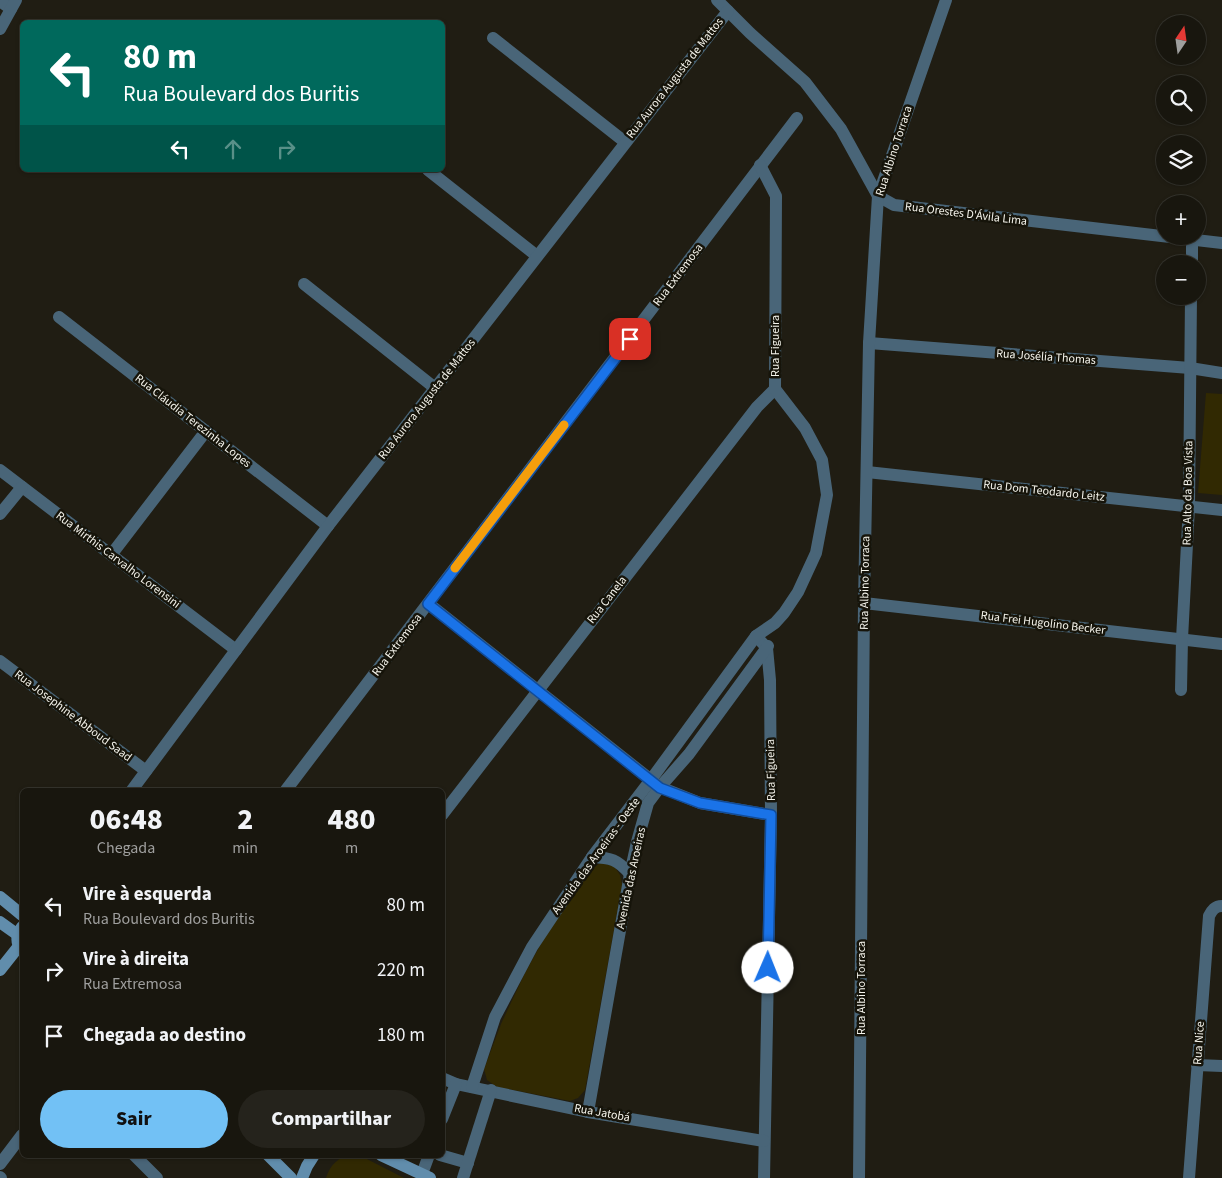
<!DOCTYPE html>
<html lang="pt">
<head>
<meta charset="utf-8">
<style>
	body { margin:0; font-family:"Source Sans 3",sans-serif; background:#25231c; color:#f1f3f6; height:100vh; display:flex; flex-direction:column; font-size:19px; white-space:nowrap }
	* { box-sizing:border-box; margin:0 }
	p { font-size:16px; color:#9f9f9e }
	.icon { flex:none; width:28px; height:28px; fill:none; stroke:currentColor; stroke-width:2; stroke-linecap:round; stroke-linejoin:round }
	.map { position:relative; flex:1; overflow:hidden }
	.drawer { position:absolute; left:20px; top:788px; width:425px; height:370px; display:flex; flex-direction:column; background:#18160e; border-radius:8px; box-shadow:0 1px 4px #0004,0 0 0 1px #36352e }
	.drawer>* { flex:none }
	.top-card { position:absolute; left:20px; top:20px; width:425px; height:152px; border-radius:8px; box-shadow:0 1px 4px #0004,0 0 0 1px #36352e; background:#00695c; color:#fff; overflow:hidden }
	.needle { width:32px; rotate:13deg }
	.controls { position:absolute; left:1156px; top:15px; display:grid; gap:10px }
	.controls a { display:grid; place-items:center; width:50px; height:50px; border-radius:50%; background:#18160e; box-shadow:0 1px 4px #0004,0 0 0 1px #36352e; font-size:25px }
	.pin { position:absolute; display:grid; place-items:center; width:42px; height:42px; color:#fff; margin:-21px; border-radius:10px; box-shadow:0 2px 8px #0006 }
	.me { position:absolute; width:55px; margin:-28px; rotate:1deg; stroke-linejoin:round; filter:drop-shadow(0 0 4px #0008) }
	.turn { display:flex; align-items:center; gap:18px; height:105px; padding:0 20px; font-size:22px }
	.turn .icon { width:65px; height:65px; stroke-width:2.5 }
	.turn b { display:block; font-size:35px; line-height:42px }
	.lanes { display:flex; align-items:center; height:48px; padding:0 20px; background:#0003; justify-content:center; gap:25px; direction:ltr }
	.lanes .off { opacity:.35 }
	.eta { display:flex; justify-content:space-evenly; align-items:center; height:85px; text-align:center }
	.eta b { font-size:30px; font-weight:800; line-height:35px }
	.action { display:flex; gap:10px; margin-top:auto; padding:10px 20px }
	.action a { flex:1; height:58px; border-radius:30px; background:#72c1f5; color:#111; font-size:20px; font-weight:800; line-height:58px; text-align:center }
	.action a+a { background:#25231c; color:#f1f3f6 }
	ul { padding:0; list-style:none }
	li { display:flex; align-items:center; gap:15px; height:65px; padding:0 20px }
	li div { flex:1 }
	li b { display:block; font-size:19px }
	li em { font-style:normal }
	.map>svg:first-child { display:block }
	.green { fill:#312902 }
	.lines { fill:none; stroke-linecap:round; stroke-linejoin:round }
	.street { stroke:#496578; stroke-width:12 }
	.secondary { stroke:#618dac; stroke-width:12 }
	.route-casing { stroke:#114b97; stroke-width:12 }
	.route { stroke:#1a73e8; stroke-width:9 }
	.slow { stroke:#f59e0b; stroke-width:9 }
	.labels { text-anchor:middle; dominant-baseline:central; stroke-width:5; stroke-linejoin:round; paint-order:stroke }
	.street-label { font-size:12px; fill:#f5f4ec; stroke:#16140a }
</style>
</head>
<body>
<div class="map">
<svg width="1222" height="1178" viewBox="0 0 1222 1178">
	<rect width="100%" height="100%" fill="#201d13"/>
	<g class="green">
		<path d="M1206 393 1222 394V495L1198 493Z"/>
		<path d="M601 863 614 866 620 875 622 885 585 1090 578 1098 570 1101 497 1087 487 1080 484 1069 501 1024 524 975 542 942 591 868Z"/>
		<path d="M351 1155H359L404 1178H326C330 1165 338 1157 351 1155Z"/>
	</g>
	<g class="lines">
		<g class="street">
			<path d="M717 0 750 33 805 82 841 129 878 196 894 205 1222 243"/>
			<path d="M0 1 11 9"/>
			<path d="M0 29 16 0"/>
			<path d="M493 38 625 142"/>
			<path d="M428 170 537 256"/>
			<path d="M1192 264V240"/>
			<path d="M304 284 435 388"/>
			<path d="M59 317 328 526"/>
			<path d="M869 343 1190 368 1222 373"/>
			<path d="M0 470 236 650"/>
			<path d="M867 472 1222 510"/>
			<path d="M0 514 22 487"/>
			<path d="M111 555 206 431"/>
			<path d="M864 603 1222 644"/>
			<path d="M429 604 660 787 700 803 771 815"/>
			<path d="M756 636 767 648 770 680 771 815 764 1178"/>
			<path d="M0 661 146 771"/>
			<path d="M1181 690 1182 639 1189 506 1191 296"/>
			<path d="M132 790 328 526 728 11"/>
			<path d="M286 790 797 118"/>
			<path d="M442 815 757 407 775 389"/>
			<path d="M592 857C611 858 617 859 630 874"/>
			<path d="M1197 1065 1222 1066"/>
			<path d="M442 1078 456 1084 588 1112 764 1141"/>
			<path d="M472 1087 495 1017 532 947 592 857 650 781 756 636 775 623 784 613 798 592 816 553 827 495 822 460 805 428 775 389 776 196 760 165"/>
			<path d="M588 1112 630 874 637 842 648 803 660 787 689 754 768 646"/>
			<path d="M442 1119 456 1084"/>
			<path d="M134 1155 157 1178"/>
			<path d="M440 1155 468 1163"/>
			<path d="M0 1164 22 1135"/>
			<path d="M422 1174 429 1155"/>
			<path d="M0 1177 1 1178"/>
			<path d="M463 1178 491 1090"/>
			<path d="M859 1178 864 603 869 343 878 196 946 0"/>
			<path d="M1189 1178 1209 916C1212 910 1215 906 1222 906"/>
		</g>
		<g class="secondary">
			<path d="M0 897 22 915"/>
			<path d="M0 922 18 935"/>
			<path d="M22 927C16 935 16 943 22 951"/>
			<path d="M0 970 19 946"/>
			<path d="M268 1155 291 1178"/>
			<path d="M381 1155 430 1178"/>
			<path d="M302 1178 307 1166 314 1155"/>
		</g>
	</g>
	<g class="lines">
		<g class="route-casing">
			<path id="route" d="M630 339 428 604 660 788 700 803 771 815 768 968"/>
		</g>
		<use href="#route" class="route"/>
		<path class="slow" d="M455 568 564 425"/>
	</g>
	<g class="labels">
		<g class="street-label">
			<text transform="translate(675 78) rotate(-52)">Rua Aurora Augusta de Mattos</text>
			<text transform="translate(894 151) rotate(-72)">Rua Albino Torraca</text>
			<text transform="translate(966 214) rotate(7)">Rua Orestes D'Ávila Lima</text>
			<text transform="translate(678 275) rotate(-53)">Rua Extremosa</text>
			<text transform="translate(775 346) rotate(-90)">Rua Figueira</text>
			<text transform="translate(1046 357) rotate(4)">Rua Josélia Thomas</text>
			<text transform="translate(427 399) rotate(-52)">Rua Aurora Augusta de Mattos</text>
			<text transform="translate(193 421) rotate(38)">Rua Cláudia Terezinha Lopes</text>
			<text transform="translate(1044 491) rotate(6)">Rua Dom Teodardo Leitz</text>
			<text transform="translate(1188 493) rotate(-89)">Rua Alto da Boa Vista</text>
			<text transform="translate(118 560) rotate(37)">Rua Mirthis Carvalho Lorensini</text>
			<text transform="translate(865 583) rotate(-89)">Rua Albino Torraca</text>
			<text transform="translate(607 600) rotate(-52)">Rua Canela</text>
			<text transform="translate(1043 623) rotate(7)">Rua Frei Hugolino Becker</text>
			<text transform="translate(397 645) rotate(-53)">Rua Extremosa</text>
			<text transform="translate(73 716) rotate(37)">Rua Josephine Abboud Saad</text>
			<text transform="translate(771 770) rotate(-91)">Rua Figueira</text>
			<text transform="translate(596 856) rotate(-54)">Avenida das Aroeiras - Oeste</text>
			<text transform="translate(631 878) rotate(-78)">Avenida das Aroeiras</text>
			<text transform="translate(861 988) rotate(-90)">Rua Albino Torraca</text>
			<text transform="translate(1199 1043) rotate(-86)">Rua Nice</text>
			<text transform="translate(602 1113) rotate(10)">Rua Jatobá</text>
		</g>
	</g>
</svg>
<div class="controls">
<a><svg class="needle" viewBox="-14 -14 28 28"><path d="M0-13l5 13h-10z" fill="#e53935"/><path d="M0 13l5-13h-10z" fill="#9f9f9e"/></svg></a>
<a><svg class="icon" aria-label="search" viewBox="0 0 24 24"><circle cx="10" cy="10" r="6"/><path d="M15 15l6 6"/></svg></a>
<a><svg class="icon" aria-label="layers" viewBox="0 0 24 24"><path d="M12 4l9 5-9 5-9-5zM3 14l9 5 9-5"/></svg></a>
<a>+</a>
<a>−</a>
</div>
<div class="pin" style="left:630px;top:339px;background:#d93025"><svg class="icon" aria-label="arrive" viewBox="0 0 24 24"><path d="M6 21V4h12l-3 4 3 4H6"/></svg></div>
<svg class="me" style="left:768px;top:968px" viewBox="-20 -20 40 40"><circle r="19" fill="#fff"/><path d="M0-13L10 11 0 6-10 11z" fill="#1a73e8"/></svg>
<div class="top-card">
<div class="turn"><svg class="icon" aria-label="left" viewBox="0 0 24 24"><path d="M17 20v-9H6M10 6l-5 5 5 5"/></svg><div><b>80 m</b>Rua Boulevard dos Buritis</div></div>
<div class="lanes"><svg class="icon" aria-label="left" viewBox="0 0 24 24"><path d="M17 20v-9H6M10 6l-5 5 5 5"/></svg><svg class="icon off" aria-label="ahead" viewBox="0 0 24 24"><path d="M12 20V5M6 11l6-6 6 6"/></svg><svg class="icon off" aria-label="right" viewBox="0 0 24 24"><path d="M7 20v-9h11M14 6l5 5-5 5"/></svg></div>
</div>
<section class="drawer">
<div class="eta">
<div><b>06:48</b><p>Chegada</p></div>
<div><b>2</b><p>min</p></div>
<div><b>480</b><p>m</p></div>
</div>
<ul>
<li><svg class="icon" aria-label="left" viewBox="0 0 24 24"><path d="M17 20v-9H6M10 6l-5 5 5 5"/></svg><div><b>Vire à esquerda</b><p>Rua Boulevard dos Buritis</p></div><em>80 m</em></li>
<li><svg class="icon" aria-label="right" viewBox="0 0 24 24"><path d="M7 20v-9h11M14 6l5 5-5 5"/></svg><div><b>Vire à direita</b><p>Rua Extremosa</p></div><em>220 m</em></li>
<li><svg class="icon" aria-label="arrive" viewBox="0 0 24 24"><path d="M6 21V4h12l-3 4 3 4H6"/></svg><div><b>Chegada ao destino</b></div><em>180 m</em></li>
</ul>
<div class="action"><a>Sair</a><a>Compartilhar</a></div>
</section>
</div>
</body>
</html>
